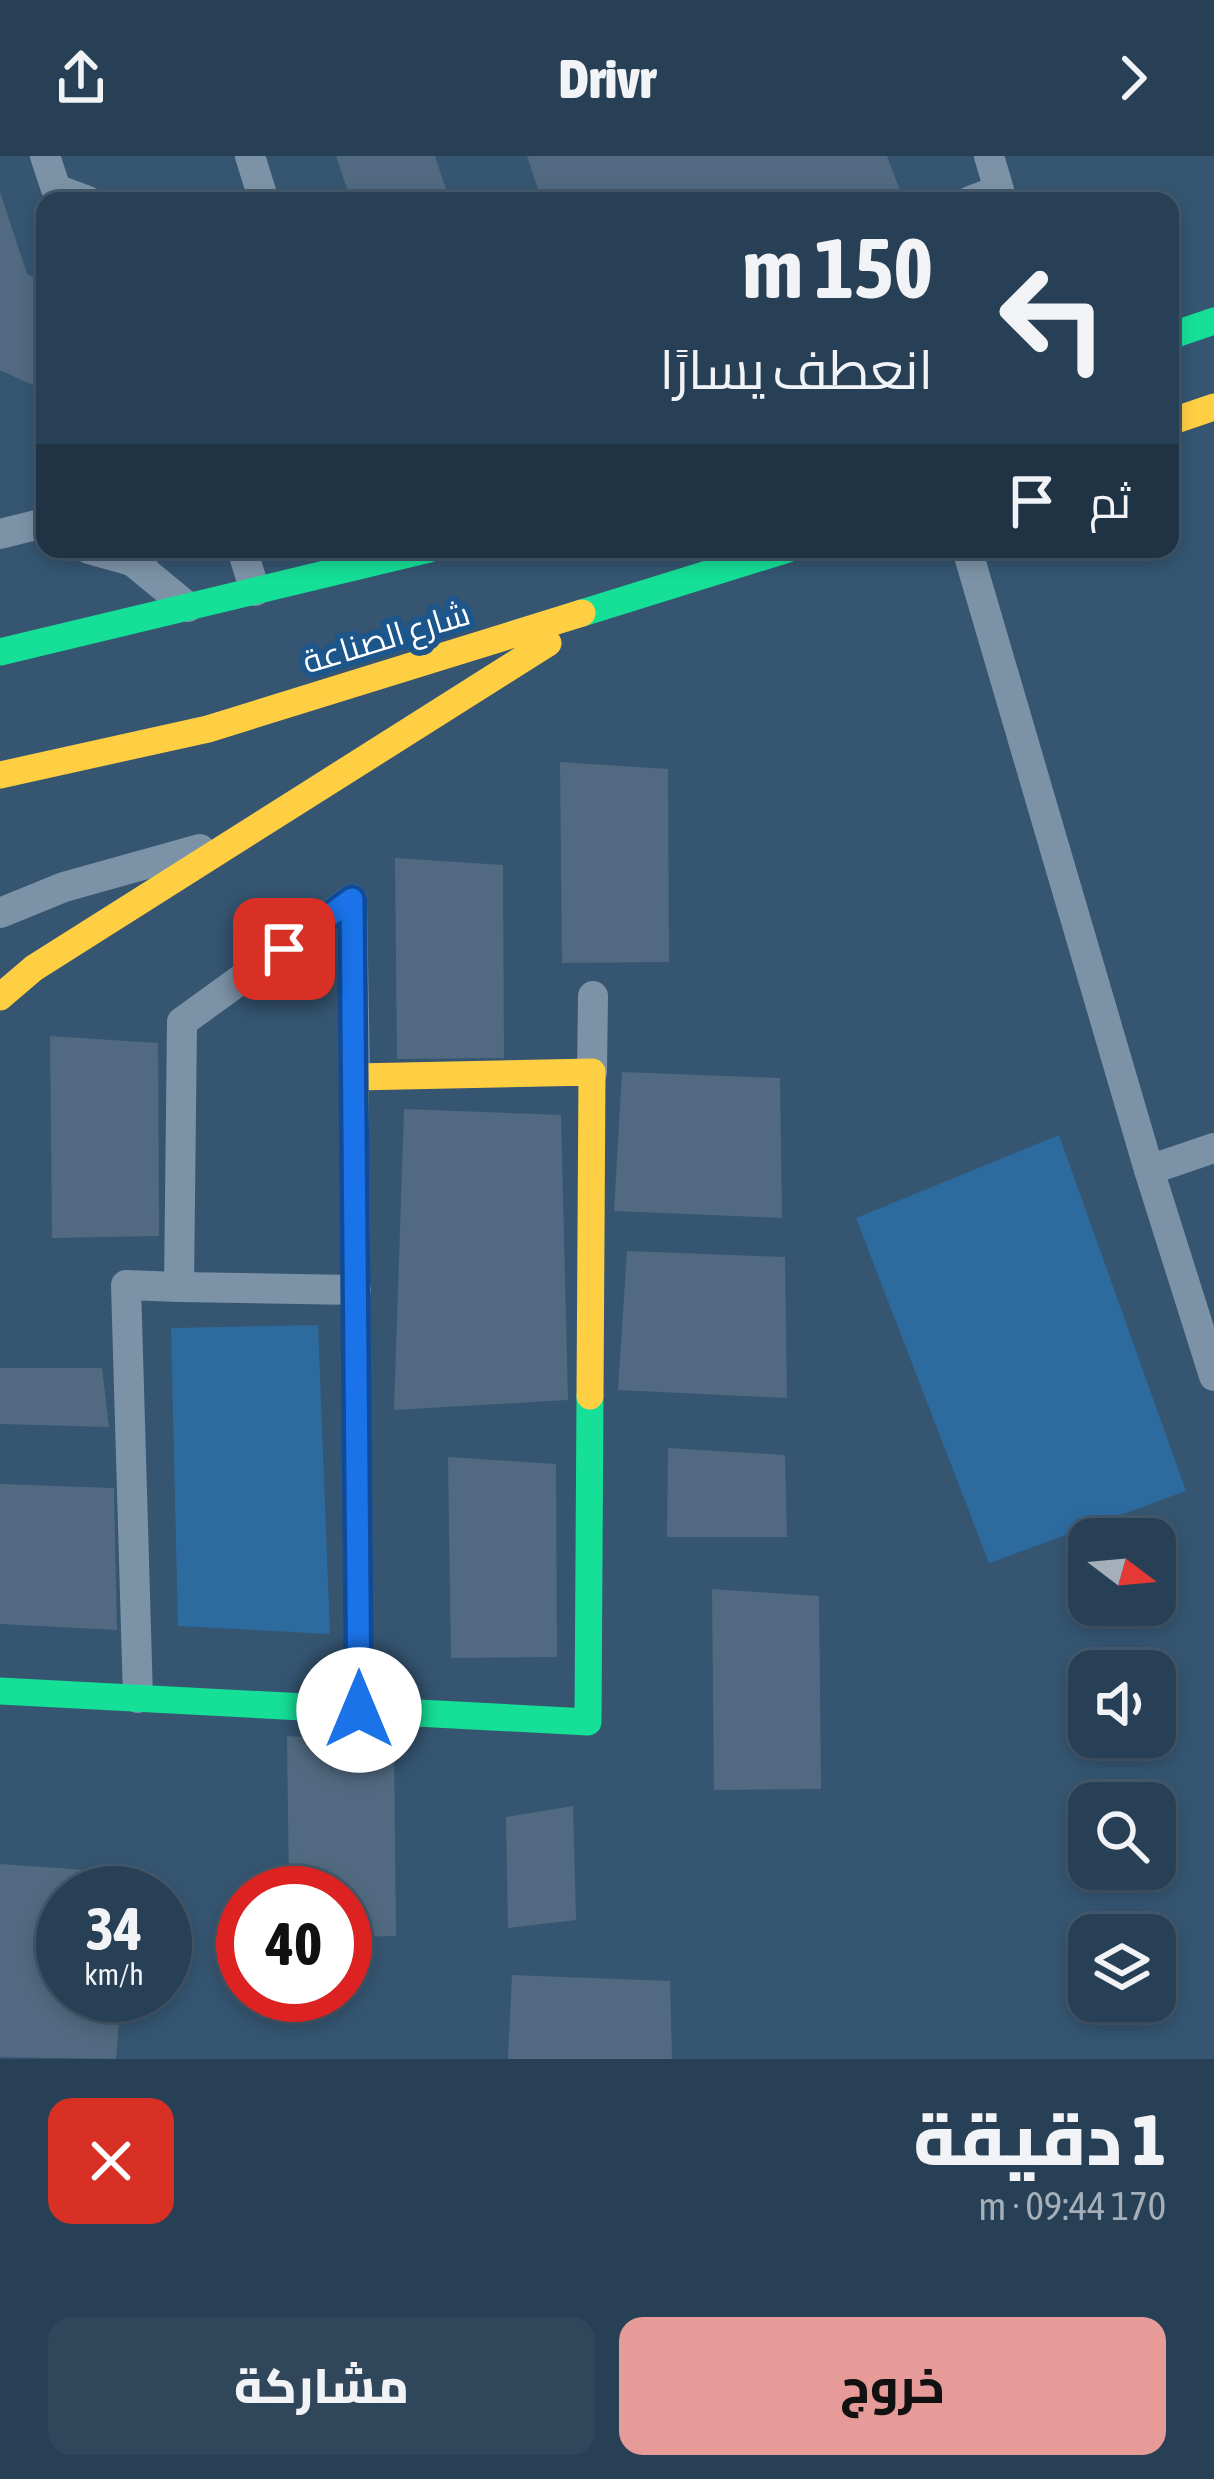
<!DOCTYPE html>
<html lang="ar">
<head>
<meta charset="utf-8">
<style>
	body { margin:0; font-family:"Asap Condensed",Cairo,sans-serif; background:#30475b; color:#f1f3f6; direction:rtl; height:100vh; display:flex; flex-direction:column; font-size:45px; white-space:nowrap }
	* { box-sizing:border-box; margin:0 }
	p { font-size:39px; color:#a5afb9 }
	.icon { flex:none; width:66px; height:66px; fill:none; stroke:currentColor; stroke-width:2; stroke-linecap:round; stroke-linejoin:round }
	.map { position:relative; height:1903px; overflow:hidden; direction:ltr }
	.drawer { display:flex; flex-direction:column; background:#284055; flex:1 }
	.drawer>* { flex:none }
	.top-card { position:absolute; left:36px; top:36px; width:1143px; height:366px; border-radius:24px; box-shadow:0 6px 18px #0003,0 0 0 3px #44596c; direction:rtl; background:#284055; color:#f1f3f6; overflow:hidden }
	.needle { width:78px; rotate:106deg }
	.buttons { position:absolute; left:1068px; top:1362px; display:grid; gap:24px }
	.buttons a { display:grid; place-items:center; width:108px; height:108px; border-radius:24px; background:#284055; box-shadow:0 6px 18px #0003,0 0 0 3px #44596c; font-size:60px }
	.speed { position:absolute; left:36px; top:1710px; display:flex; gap:24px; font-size:60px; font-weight:700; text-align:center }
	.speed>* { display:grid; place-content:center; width:156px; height:156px; border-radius:50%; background:#284055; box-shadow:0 6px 18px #0003,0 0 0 3px #44596c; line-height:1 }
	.speed small { font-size:30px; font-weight:400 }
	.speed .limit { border:18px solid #d22; background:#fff; color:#111 }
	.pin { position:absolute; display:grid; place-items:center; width:102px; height:102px; color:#fff; margin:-51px; border-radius:24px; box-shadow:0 6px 18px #0006 }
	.me { position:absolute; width:132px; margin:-66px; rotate:0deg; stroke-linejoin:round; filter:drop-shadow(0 0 9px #0008) }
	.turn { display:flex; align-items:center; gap:42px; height:252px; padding:0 48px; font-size:54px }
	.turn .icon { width:156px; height:156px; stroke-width:2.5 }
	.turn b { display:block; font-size:84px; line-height:102px }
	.then { display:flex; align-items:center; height:114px; padding:0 48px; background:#0003; gap:24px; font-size:45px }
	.round { display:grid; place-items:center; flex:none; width:126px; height:126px; border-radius:24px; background:#30475b }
	.head { display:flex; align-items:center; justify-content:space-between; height:204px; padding:0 48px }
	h1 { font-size:72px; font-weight:800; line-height:90px }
	.cta { display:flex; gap:24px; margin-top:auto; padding:24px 48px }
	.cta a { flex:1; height:138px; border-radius:24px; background:#e69b98; color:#111; font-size:48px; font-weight:800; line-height:138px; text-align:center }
	.cta a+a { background:#30475b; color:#f1f3f6 }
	header { display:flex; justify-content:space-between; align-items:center; height:156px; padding:0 48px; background:#284055; font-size:54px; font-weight:800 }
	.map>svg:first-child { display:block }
	.green { fill:#2d6b9f }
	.building { fill:#516a81 }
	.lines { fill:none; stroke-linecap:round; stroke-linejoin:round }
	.street { stroke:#7c92a6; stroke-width:30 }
	.fast { stroke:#16e098; stroke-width:27 }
	.slow { stroke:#ffcf43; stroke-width:27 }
	.jam { stroke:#f24e42; stroke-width:27 }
	.route-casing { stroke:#114b97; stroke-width:30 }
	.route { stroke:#1a73e8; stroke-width:21 }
	.labels { text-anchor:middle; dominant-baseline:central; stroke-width:12; stroke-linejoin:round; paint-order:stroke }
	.street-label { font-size:33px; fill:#fff; stroke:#1c568a }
</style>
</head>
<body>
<header><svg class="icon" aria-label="forward" viewBox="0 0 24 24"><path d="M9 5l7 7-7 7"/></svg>Drivr<svg class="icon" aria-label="share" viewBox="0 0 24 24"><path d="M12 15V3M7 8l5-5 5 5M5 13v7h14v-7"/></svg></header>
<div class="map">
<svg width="1214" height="1903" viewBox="0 0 1214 1903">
	<rect width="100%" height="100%" fill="#355571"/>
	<g class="green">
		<path d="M1059 979 1186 1335 989 1407 856 1062Z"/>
		<path d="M318 1169 330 1478 178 1470 171 1172Z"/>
	</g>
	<g class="building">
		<path d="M336 0H435L450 45H351Z"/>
		<path d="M527 0H887L904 45H542Z"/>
		<path d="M0 36 27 118 45 126V235L0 214Z"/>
		<path d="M560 606 668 613 669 806 562 807Z"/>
		<path d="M395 702 503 709 504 902 397 903Z"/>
		<path d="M50 880 158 887 159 1080 52 1082Z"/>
		<path d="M622 916 780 922 782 1062 614 1055Z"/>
		<path d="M404 953 561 959 568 1244 394 1254Z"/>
		<path d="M627 1095 785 1101 787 1242 618 1234Z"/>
		<path d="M0 1212H102L109 1271 0 1268Z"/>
		<path d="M668 1292 785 1299 787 1381H667Z"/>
		<path d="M448 1301 556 1308 557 1501 451 1502Z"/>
		<path d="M0 1328 114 1332 117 1474 0 1468Z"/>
		<path d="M712 1433 819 1440 821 1633 714 1634Z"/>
		<path d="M287 1580 394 1587 396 1780 345 1781V1737H289Z"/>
		<path d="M573 1650 576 1764 508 1772 506 1661Z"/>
		<path d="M0 1708 129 1717 128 1737H63V1839H121L116 1903 0 1901Z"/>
		<path d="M512 1819 670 1825 672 1903H508Z"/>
	</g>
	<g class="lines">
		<g class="street">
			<path d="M45 0 56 33 88 45"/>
			<path d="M250 0 264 45"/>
			<path d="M970 45 999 34 989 0"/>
			<path d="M0 378 36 369 45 374"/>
			<path d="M89 393 132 405 149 393"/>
			<path d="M242 393 255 435"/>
			<path d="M967 393 1149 1014 1214 1220"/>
			<path d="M132 405 188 451"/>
			<path d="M0 757 64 731 200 693"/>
			<path d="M592 916 593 840"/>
			<path d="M355 921 352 743 182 866 179 1131 356 1134"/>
			<path d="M1149 1014 1214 992"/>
			<path d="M138 1542 126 1129 179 1131"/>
		</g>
		<g class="fast">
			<path d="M1170 180 1214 165"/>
			<path d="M582 457 788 393"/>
			<path d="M0 496 429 393"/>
			<path d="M0 1535 588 1566 590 1240"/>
		</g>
		<g class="slow">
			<path d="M1170 266 1214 251"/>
			<path d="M0 619 208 573 582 457"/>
			<path d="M0 841 34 812 548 487"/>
			<path d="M357 1268 355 921 592 916 590 1240"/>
		</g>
		<path class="jam" d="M357 1268 359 1554"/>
	</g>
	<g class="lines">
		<g class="route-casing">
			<path id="route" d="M284 793 352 743 359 1554"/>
		</g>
		<use href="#route" class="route"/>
	</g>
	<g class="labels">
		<g class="street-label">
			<text transform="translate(386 481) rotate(-17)">شارع الصناعة</text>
		</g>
	</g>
</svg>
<div class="buttons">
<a><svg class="needle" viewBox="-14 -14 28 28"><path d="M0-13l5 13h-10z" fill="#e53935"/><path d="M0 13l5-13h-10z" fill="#a5afb9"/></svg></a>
<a><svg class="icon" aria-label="sound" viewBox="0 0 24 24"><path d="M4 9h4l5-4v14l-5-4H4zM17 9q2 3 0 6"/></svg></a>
<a><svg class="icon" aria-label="search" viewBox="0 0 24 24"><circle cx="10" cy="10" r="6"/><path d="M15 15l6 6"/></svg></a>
<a><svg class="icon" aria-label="layers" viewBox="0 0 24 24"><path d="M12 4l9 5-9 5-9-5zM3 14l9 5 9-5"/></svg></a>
</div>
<div class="speed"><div>34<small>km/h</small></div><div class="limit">40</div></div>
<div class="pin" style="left:284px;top:793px;background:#d93025"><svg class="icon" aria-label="arrive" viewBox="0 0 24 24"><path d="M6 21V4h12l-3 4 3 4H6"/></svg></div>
<svg class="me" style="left:359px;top:1554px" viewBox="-20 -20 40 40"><circle r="19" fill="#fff"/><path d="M0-13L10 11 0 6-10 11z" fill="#1a73e8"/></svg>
<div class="top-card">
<div class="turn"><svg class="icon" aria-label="left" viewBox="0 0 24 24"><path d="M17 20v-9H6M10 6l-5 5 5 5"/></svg><div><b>150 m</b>انعطف يسارًا</div></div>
<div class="then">ثم<svg class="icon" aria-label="arrive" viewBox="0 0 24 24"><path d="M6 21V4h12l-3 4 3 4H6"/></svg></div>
</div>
</div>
<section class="drawer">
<div class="head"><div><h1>1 دقيقة</h1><p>170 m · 09:44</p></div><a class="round" style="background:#d93025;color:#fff"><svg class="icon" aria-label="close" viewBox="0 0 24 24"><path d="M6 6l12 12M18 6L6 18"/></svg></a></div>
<div class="cta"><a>خروج</a><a>مشاركة</a></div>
</section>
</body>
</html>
